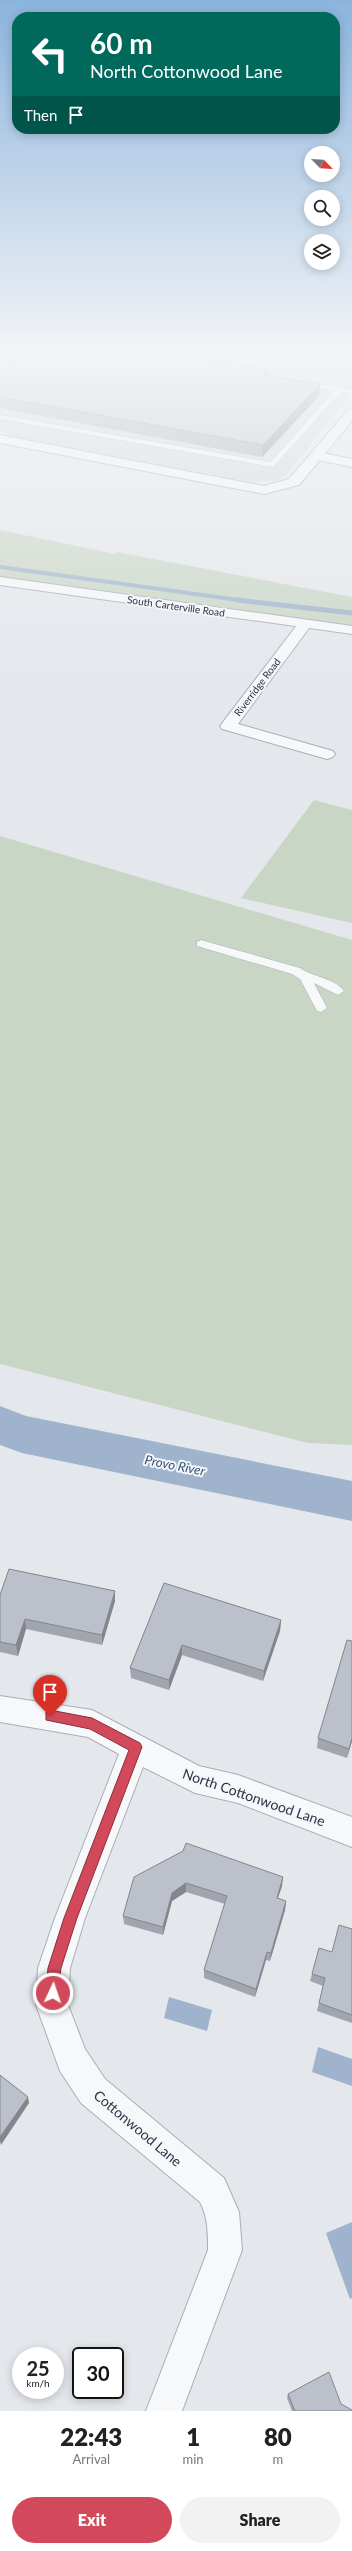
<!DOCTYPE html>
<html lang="en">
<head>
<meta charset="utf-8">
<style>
	body { margin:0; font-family:Lato,sans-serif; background:#f2f2f2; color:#222; height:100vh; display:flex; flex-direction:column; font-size:15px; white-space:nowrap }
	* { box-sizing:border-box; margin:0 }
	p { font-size:13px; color:#767676 }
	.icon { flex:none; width:22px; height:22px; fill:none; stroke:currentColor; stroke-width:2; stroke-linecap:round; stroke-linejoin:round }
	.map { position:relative; height:2411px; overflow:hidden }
	.details { display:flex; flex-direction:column; background:#fff; flex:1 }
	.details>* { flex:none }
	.banner { position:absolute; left:12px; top:12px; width:328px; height:122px; border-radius:16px; box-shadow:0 2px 10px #0003; background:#00695c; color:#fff; overflow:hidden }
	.needle { width:26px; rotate:114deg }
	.buttons { position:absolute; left:304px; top:146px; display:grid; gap:8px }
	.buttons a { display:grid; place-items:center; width:36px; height:36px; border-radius:50%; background:#fff; box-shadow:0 2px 10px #0003; font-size:20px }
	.speed { position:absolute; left:12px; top:2347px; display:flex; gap:8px; font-size:20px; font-weight:700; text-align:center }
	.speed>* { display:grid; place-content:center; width:52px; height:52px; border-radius:50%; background:#fff; box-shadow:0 2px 10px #0003; line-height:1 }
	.speed small { font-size:10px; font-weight:400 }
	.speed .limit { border:2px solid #111; border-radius:6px; background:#fff; color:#111 }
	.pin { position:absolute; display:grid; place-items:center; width:34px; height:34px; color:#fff; margin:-41px -17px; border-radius:50% 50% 50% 0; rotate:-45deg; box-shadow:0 0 4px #0007 }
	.pin .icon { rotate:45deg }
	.me { position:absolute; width:44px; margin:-22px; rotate:3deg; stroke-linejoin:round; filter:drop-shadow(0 0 3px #0008) }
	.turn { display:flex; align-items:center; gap:14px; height:84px; padding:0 12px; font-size:18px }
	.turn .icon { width:52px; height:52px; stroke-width:2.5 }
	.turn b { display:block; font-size:28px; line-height:34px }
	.then { display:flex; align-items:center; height:38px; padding:0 12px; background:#0003; gap:8px; font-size:15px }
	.eta { display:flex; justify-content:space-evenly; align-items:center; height:68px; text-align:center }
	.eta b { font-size:24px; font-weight:800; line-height:28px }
	.button { display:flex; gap:8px; margin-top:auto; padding:8px 12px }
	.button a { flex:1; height:46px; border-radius:24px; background:#d1495b; color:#fff; font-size:16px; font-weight:800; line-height:46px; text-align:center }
	.button a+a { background:#f2f2f2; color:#222 }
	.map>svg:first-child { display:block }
	.built { fill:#d2d6de }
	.green { fill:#c9d6c5 }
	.water { fill:#9fb4cc }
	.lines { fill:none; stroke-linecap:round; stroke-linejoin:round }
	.stream-far1 { stroke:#9fb4cc; stroke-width:4 }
	.stream { stroke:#9fb4cc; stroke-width:5 }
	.river { fill:#9fb4cc; fill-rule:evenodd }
	.service-casing { stroke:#a9aeb7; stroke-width:1 }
	.minor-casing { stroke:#a9aeb7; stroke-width:2 }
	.tertiary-casing { stroke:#a9aeb7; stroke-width:2 }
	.service { fill:#f7f8fa; fill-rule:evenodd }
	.minor { fill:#f7f8fa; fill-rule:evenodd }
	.tertiary { fill:#f7f8fa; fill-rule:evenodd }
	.wall { fill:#a1a5ae }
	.shaded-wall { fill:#83868d }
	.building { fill:#bbc0ca; stroke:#83868d }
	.route { fill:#d1495b; stroke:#882f3b }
	.labels { text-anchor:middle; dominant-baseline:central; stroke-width:4; stroke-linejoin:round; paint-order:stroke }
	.far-street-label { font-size:10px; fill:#2b3445; stroke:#f4f6f9 }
	.water-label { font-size:13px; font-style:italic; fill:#34527a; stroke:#f4f6f9 }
	.near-street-label { font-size:14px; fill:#2b3445; stroke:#f4f6f9 }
</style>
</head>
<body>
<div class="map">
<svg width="352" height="2411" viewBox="0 0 352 2411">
	<rect width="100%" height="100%" fill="#e4e7ec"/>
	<path class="built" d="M0 357H352V392L287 474 277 480 251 482 8 435 0 430Z"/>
	<g class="green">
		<path d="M0 530 115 554 117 552 352 597V627L0 578Z"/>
		<path d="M314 800 352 810V923L241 898Z"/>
		<path d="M0 836 352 940V1445L308 1443 0 1364Z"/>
	</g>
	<g class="water">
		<path d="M169 1997 212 2010 207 2031 164 2018Z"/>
		<path d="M318 2047 352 2059V2086L312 2072Z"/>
		<path d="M352 2222V2298L350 2299 326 2233Z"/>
	</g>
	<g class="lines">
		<path class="stream-far1" d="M0 567 246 601"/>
		<path class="stream" d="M237 600 352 613"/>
		<path class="river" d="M0 1406 26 1416 352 1481V1521L22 1453 0 1445Z"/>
		<g class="service-casing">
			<g id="service">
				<path d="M9 357H16L0 369V364Z"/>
				<path d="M304 381 352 390V394L341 392 273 467 0 419V415L271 462 334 391 302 384 301 383Z"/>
				<path d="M201 940 300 968C312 977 335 978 344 991L338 995 314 983 327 1008 321 1012 317 1011 300 979 292 974 197 946V942Z"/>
			</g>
		</g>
		<g class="minor-casing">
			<g id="minor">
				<path d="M317 452 352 459V467L313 459 311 456 313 453Z"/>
				<path d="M305 620 312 624 238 724 333 751 335 754 333 757 327 759 222 729 220 726 300 621Z"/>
				<path d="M0 1696 92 1710 199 1766 238 1775 352 1817V1847L238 1803 195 1793 143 1767 85 1918 70 1968 68 2005 85 2049 105 2079 224 2178 239 2212 242 2250 182 2411H146L208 2250C208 2233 208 2217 200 2202L81 2103 60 2071 36 2005 38 1968 55 1918 119 1754 88 1737 0 1722Z"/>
			</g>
		</g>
		<g class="tertiary-casing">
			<g id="tertiary">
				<path d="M352 409V421L299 485 264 494 0 443V435L264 486 289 479 348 410Z"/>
				<path d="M0 577 352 626V634L0 585Z"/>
			</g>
		</g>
		<use href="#service" class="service"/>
		<use href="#minor" class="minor"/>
		<use href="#tertiary" class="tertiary"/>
	</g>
	<g class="wall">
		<path d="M268 370V375L319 396 262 457 0 408V372Z"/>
		<path d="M164 1583 281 1620 280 1631 263 1681 182 1655 169 1690 131 1678 130 1668Z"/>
		<path d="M0 1595 115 1601 102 1645 26 1629 18 1656 0 1652Z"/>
		<path d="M318 1738 352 1741 347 1758 317 1748Z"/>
		<path d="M134 1877 282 1886 278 1898 286 1901 285 1910 270 1961 266 1960 255 1997 204 1978V1970L225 1904 186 1892 172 1901 163 1935 124 1924 123 1916Z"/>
		<path d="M352 1929V2023L317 2011 323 1986 310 1981 312 1974 332 1952Z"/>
		<path d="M288 2394 341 2404 352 2411H292L287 2398Z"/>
	</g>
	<g class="shaded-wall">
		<path d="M268 370V381L263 375Z"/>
		<path d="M320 384 319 396 262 457 263 445Z"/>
		<path d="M115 1591V1601L102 1645V1635Z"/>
		<path d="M25 1619 26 1629 18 1656 16 1645Z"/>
		<path d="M281 1620 280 1631 263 1681 264 1671Z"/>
		<path d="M182 1645V1655L169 1690V1680Z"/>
		<path d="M352 1738V1741L347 1758 349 1749Z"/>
		<path d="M283 1877 282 1886 275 1906 277 1898Z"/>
		<path d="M186 1883V1892L172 1901 163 1935V1927L172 1893Z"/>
		<path d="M286 1901 285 1910 270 1961 271 1953Z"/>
		<path d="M267 1952 266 1960 255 1997 256 1989Z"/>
		<path d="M28 2097 29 2103 1 2145 0 2141V2137Z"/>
	</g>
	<g class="building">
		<path d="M20 357H190L268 370 263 375 320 384 263 445 0 397V372Z"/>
		<path d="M9 1569 115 1591 102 1635 25 1619 16 1645 0 1642V1595Z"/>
		<path d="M164 1583 281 1620 264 1671 182 1645 169 1680 130 1668Z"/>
		<path d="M347 1640 352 1641V1738L349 1749 318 1738Z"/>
		<path d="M186 1843 283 1877 277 1898 286 1901 271 1953 267 1952 256 1989 204 1970 227 1896 186 1883 172 1893 163 1927 123 1916 134 1877 183 1851Z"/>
		<path d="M339 1925 352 1929V2015L319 2003 325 1978 312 1974 319 1948 332 1952Z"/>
		<path d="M0 2075 28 2097 0 2137Z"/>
		<path d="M329 2372 341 2404 352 2410V2411H295L288 2394Z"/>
	</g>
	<linearGradient id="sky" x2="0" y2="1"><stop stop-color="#8bb4dd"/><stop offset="0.51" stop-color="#f3f4f6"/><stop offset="1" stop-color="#f3f4f6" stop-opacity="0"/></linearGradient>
	<rect width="352" height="694" fill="url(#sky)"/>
	<path class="route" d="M50 1710 92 1718 140 1743 142 1747 77 1918 61 1968 57 1998 53 2000 48 1998 46 1993 48 1968 64 1918 129 1750 90 1729 46 1720V1712Z"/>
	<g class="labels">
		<g class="far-street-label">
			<text transform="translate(176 606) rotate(8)">South Carterville Road</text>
			<text transform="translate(257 687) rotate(-53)">Riverridge Road</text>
		</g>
		<g class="water-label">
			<text transform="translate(175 1465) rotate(11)">Provo River</text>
		</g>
		<g class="near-street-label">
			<text transform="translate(254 1797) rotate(19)">North Cottonwood Lane</text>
			<text transform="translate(138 2128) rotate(40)">Cottonwood Lane</text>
		</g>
	</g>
</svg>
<div class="buttons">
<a><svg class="needle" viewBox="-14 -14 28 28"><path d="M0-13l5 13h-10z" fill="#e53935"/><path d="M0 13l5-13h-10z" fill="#767676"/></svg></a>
<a><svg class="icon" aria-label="search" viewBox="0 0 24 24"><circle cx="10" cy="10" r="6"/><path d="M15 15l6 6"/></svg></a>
<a><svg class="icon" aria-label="layers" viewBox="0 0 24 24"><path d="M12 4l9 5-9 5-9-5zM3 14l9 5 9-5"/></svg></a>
</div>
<div class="speed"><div>25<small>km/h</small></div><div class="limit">30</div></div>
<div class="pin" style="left:50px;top:1716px;background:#d93025"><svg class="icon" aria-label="arrive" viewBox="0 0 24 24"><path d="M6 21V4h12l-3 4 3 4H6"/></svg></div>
<svg class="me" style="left:53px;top:1993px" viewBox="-20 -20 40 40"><circle r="17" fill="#d1495b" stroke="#fff" stroke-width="3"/><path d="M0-11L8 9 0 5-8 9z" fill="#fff"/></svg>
<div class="banner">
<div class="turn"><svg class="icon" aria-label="left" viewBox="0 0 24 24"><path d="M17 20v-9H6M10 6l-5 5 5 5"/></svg><div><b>60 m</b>North Cottonwood Lane</div></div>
<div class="then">Then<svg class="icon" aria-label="arrive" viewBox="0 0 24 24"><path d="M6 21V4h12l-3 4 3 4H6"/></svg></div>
</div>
</div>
<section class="details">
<div class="eta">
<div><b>22:43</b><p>Arrival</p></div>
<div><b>1</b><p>min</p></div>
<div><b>80</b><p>m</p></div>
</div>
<div class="button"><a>Exit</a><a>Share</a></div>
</section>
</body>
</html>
